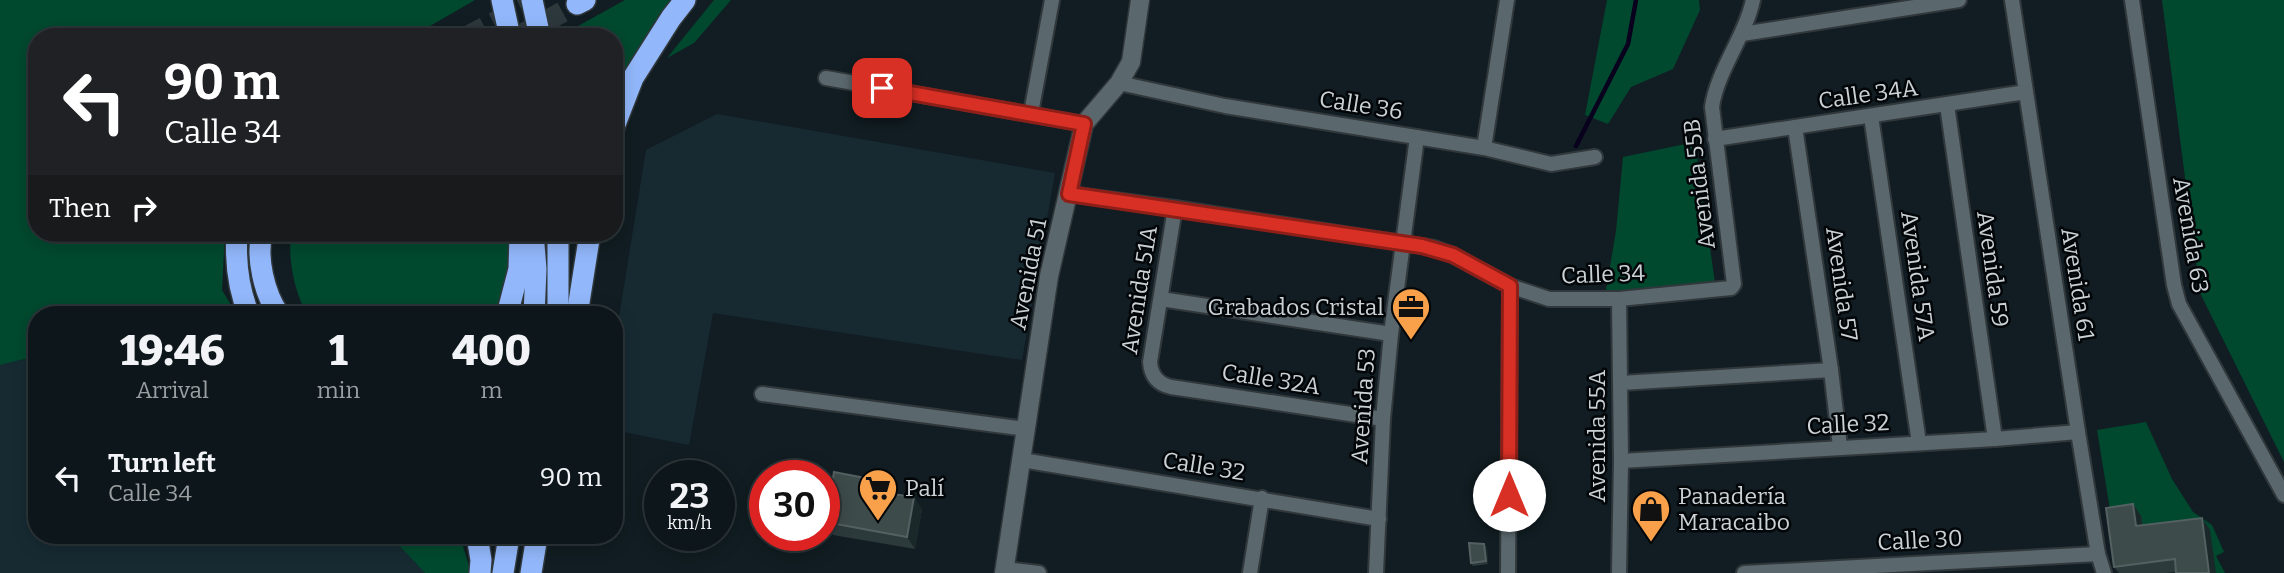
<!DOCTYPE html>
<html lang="en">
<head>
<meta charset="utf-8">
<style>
	body { margin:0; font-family:Bitter,serif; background:#1b2327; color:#f1f3f6; height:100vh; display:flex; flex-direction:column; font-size:26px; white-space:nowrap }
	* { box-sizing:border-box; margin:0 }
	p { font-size:23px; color:#9a9fa2 }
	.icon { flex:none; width:38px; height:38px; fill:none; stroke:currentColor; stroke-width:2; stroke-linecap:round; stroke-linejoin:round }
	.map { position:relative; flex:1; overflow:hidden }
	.details { position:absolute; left:28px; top:306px; width:595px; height:238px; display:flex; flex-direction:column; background:#0d161a; border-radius:28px; box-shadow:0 4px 18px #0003,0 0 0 2px #2d3539 }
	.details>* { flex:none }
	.hud { position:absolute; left:28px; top:28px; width:595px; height:214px; border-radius:28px; box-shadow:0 4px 18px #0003,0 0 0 2px #2d3539; background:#202124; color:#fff; overflow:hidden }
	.speed { position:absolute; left:644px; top:460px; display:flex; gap:14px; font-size:35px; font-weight:700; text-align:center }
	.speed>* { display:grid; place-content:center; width:91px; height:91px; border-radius:50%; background:#0d161a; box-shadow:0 4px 18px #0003,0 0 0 2px #2d3539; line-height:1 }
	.speed small { font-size:18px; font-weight:400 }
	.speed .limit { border:10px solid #d22; background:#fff; color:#111 }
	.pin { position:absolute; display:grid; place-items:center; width:60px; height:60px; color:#fff; margin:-30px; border-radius:14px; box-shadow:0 4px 10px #0006 }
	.me { position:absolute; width:77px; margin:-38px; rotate:0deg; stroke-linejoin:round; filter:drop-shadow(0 0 5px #0008) }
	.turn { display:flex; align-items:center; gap:24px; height:147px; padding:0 21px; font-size:32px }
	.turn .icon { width:91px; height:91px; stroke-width:2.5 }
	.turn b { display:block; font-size:49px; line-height:60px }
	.then { display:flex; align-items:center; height:66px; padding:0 21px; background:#0003; gap:14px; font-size:26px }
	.eta { display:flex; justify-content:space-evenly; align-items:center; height:119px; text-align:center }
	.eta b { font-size:42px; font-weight:800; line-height:49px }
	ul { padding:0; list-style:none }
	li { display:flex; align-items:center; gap:21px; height:105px; padding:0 21px }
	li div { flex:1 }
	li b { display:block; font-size:26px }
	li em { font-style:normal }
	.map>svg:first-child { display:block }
	.built { fill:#172a32 }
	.green { fill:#00492f }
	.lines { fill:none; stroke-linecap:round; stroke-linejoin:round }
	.stream { stroke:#08001d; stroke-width:4.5 }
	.highway-tunnel { stroke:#2d383d; stroke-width:21; stroke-dasharray:21 10; stroke-linecap:butt }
	.street-casing { stroke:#31383c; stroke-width:18 }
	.secondary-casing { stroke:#31383c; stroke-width:21 }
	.highway-casing { stroke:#31383c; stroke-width:24 }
	.street { stroke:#5a676d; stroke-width:14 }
	.secondary { stroke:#5a676d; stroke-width:18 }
	.highway { stroke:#92b8fb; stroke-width:21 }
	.wall { fill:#2d3a3b }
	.shaded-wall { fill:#1b282a }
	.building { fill:#3e4b4b; stroke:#546061; stroke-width:2 }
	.route-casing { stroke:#8d1f18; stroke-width:18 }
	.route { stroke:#d93025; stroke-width:12 }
	.labels { text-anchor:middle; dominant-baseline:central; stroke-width:5; stroke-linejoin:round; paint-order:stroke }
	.street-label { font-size:23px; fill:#cbd2d6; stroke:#030608 }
	.poi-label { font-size:23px; fill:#cbd2d6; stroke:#030608; text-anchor:start }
</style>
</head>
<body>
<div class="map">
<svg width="2284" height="573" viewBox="0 0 2284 573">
	<rect width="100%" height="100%" fill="#111d22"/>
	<g class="built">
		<path d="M717 114 1055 173 1022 360 713 313 689 445 614 430V348L646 150Z"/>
		<path d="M37 356V536H390L425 573H0V365Z"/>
	</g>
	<g class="green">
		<path d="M0 0H475L411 37H37V233H225L222 290 237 315H37V356L0 365Z"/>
		<path d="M625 0H674L659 15 614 114V37L560 36Z"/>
		<path d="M714 0H731L694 43 667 58Z"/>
		<path d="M1607 0H1699L1700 10 1673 69 1631 87 1608 124 1585 115Z"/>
		<path d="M2162 0H2284V462L2200 293Z"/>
		<path d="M1695 142 1715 283 1638 290H1606L1616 231 1623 157Z"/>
		<path d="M291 233H509L507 284 495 315H307C294 290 288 261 291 233Z"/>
		<path d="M2146 422 2172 479 2193 512 2212 525 2224 552 2216 556 2225 573H2216L2144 539 2141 517 2111 516 2097 430Z"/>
		<path d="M390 536H460L471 573H425Z"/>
	</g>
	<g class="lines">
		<path class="stream" d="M1576 146 1628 44 1636 0"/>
		<g class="highway-tunnel">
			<path d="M466 37 538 0"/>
			<path d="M517 37 577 4"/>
		</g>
		<g class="street-casing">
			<g id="street">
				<path d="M2012 0 2078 432 2098 554 2104 573"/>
				<path d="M2132 0 2174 285 2179 304 2284 495"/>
				<path d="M1742 34 1959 0"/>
				<path d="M826 78 1084 124"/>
				<path d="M1119 83 1225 106 1484 148 1551 164 1595 157"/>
				<path d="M1947 105 1995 439"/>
				<path d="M1031 113 1052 0"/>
				<path d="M1871 116 1919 443"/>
				<path d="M1795 127 1831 370 1840 447"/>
				<path d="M1715 139 2026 92"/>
				<path d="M1484 148 1507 0"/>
				<path d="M1069 194 1175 208 1434 248 1453 255 1510 286 1549 299H1619L1731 288 1734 284 1712 107C1717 71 1745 37 1753 0"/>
				<path d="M1175 208 1150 362C1151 376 1158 384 1171 387L1383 419"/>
				<path d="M1161 299 1391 334"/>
				<path d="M1621 383 1831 370"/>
				<path d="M762 394 1026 429"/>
				<path d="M1022 460 1379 519"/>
				<path d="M1621 461 1995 439 2078 432"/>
				<path d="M1004 569 1039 573"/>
				<path d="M1250 573 1262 498"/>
				<path d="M1376 573 1383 419 1391 334 1417 137"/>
				<path d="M1508 573 1510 286"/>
				<path d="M1619 573 1621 461 1619 299"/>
				<path d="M1744 573 2098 554"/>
			</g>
		</g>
		<g class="secondary-casing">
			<path id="secondary" d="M1004 573 1049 276 1084 124 1119 83 1131 62 1140 0"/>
		</g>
		<g class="highway-casing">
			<g id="highway">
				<path d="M502 0 510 37"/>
				<path d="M532 0 540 37"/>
				<path d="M577 4 585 0"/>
				<path d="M614 127 633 78 671 18 685 0"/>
				<path d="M237 233C235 262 238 288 249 315"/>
				<path d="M262 233C256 258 264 293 279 315"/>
				<path d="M533 233 536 269 534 315"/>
				<path d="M507 315 519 269 520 233"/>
				<path d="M558 315V233"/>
				<path d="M577 315 590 233"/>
				<path d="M477 536 481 560 480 573"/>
				<path d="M503 573 509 536"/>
				<path d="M531 573 537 536"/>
			</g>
		</g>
		<use href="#street" class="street"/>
		<use href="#secondary" class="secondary"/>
		<use href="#highway" class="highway"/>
	</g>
	<g class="wall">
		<path d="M895 494 922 509 915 549 833 535 825 522Z"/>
		<path d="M2141 516 2143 526 2210 530 2176 572 2166 573H2119L2114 567Z"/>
		<path d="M1487 547 1488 564 1473 566 1471 563Z"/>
	</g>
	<g class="shaded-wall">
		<path d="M886 482 895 494 885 493Z"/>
		<path d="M914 497 922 509 915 549 907 537Z"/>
		<path d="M2133 504 2141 516 2144 539 2136 526Z"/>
		<path d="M2202 518 2210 530 2216 573H2209Z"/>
		<path d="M1484 544 1487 547 1488 564 1486 561Z"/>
	</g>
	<g class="building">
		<path d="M834 472 886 482 885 493 914 497 907 537 825 522Z"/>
		<path d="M2133 504 2136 526 2202 518 2209 573H2176L2175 559 2114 567 2106 508Z"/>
		<path d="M1469 543 1484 544 1486 561 1471 563Z"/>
	</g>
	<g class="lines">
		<g class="route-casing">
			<path id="route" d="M882 88 1084 124 1069 194 1422 246 1453 255 1510 286 1509 495"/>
		</g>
		<use href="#route" class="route"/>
	</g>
	<defs>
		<g id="office-pin" transform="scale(2.0125)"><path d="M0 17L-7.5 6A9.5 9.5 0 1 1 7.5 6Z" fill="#f8a14a" stroke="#030608"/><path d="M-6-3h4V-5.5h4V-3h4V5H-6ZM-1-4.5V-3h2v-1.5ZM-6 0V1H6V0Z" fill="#111"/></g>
		<g id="supermarket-pin" transform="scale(2.0125)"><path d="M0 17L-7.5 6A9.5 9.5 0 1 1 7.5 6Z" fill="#f8a14a" stroke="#030608"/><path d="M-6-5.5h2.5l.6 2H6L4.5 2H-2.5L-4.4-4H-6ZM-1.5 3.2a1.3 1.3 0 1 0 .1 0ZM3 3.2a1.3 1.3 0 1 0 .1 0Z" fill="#111"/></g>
		<g id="shop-pin" transform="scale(2.0125)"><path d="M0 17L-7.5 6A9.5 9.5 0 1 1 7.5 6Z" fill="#f8a14a" stroke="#030608"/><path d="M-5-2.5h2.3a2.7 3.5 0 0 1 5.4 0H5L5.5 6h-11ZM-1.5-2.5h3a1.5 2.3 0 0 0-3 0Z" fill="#111"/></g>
	</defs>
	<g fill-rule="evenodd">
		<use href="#office-pin" x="1411" y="307"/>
		<use href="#supermarket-pin" x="878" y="488"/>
		<use href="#shop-pin" x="1651" y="509"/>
	</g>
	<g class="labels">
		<g class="street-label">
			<text transform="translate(1868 94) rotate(-8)">Calle 34A</text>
			<text transform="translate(1361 105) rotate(9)">Calle 36</text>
			<text transform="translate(1699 184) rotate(-97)">Avenida 55B</text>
			<text transform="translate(2191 235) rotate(80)">Avenida 63</text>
			<text transform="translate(1993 269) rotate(82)">Avenida 59</text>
			<text transform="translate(1028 274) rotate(-79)">Avenida 51</text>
			<text transform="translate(1603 274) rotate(-2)">Calle 34</text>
			<text transform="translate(1918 276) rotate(82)">Avenida 57A</text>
			<text transform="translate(1842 284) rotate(82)">Avenida 57</text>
			<text transform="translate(2078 284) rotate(81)">Avenida 61</text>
			<text transform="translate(1139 290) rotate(-81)">Avenida 51A</text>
			<text transform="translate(1271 379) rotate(9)">Calle 32A</text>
			<text transform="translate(1363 406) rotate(-86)">Avenida 53</text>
			<text transform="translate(1848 424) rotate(-3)">Calle 32</text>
			<text transform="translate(1597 436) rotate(-90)">Avenida 55A</text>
			<text transform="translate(1204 466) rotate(9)">Calle 32</text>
			<text transform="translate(1920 540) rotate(-3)">Calle 30</text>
		</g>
		<g class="poi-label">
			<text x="1384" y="307" text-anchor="end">Grabados Cristal</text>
			<text x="905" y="488">Palí</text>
			<text x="1678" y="496">Panadería<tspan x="1678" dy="26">Maracaibo</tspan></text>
		</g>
	</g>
</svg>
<div class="speed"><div>23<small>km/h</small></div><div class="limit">30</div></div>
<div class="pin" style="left:882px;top:88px;background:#d93025"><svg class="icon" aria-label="arrive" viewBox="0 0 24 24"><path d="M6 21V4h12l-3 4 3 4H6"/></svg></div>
<svg class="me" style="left:1509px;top:495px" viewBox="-20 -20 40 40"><circle r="19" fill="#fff"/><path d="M0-13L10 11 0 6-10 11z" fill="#d93025"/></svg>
<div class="hud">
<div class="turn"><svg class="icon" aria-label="left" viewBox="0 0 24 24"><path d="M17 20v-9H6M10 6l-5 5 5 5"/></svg><div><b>90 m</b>Calle 34</div></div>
<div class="then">Then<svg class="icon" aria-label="right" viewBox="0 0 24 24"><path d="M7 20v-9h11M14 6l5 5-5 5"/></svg></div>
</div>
<section class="details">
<div class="eta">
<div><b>19:46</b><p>Arrival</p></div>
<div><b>1</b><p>min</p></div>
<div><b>400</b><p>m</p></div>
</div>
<ul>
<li><svg class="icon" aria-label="left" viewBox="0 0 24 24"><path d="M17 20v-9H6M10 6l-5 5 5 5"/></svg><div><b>Turn left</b><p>Calle 34</p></div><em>90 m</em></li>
</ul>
</section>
</div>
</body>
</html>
